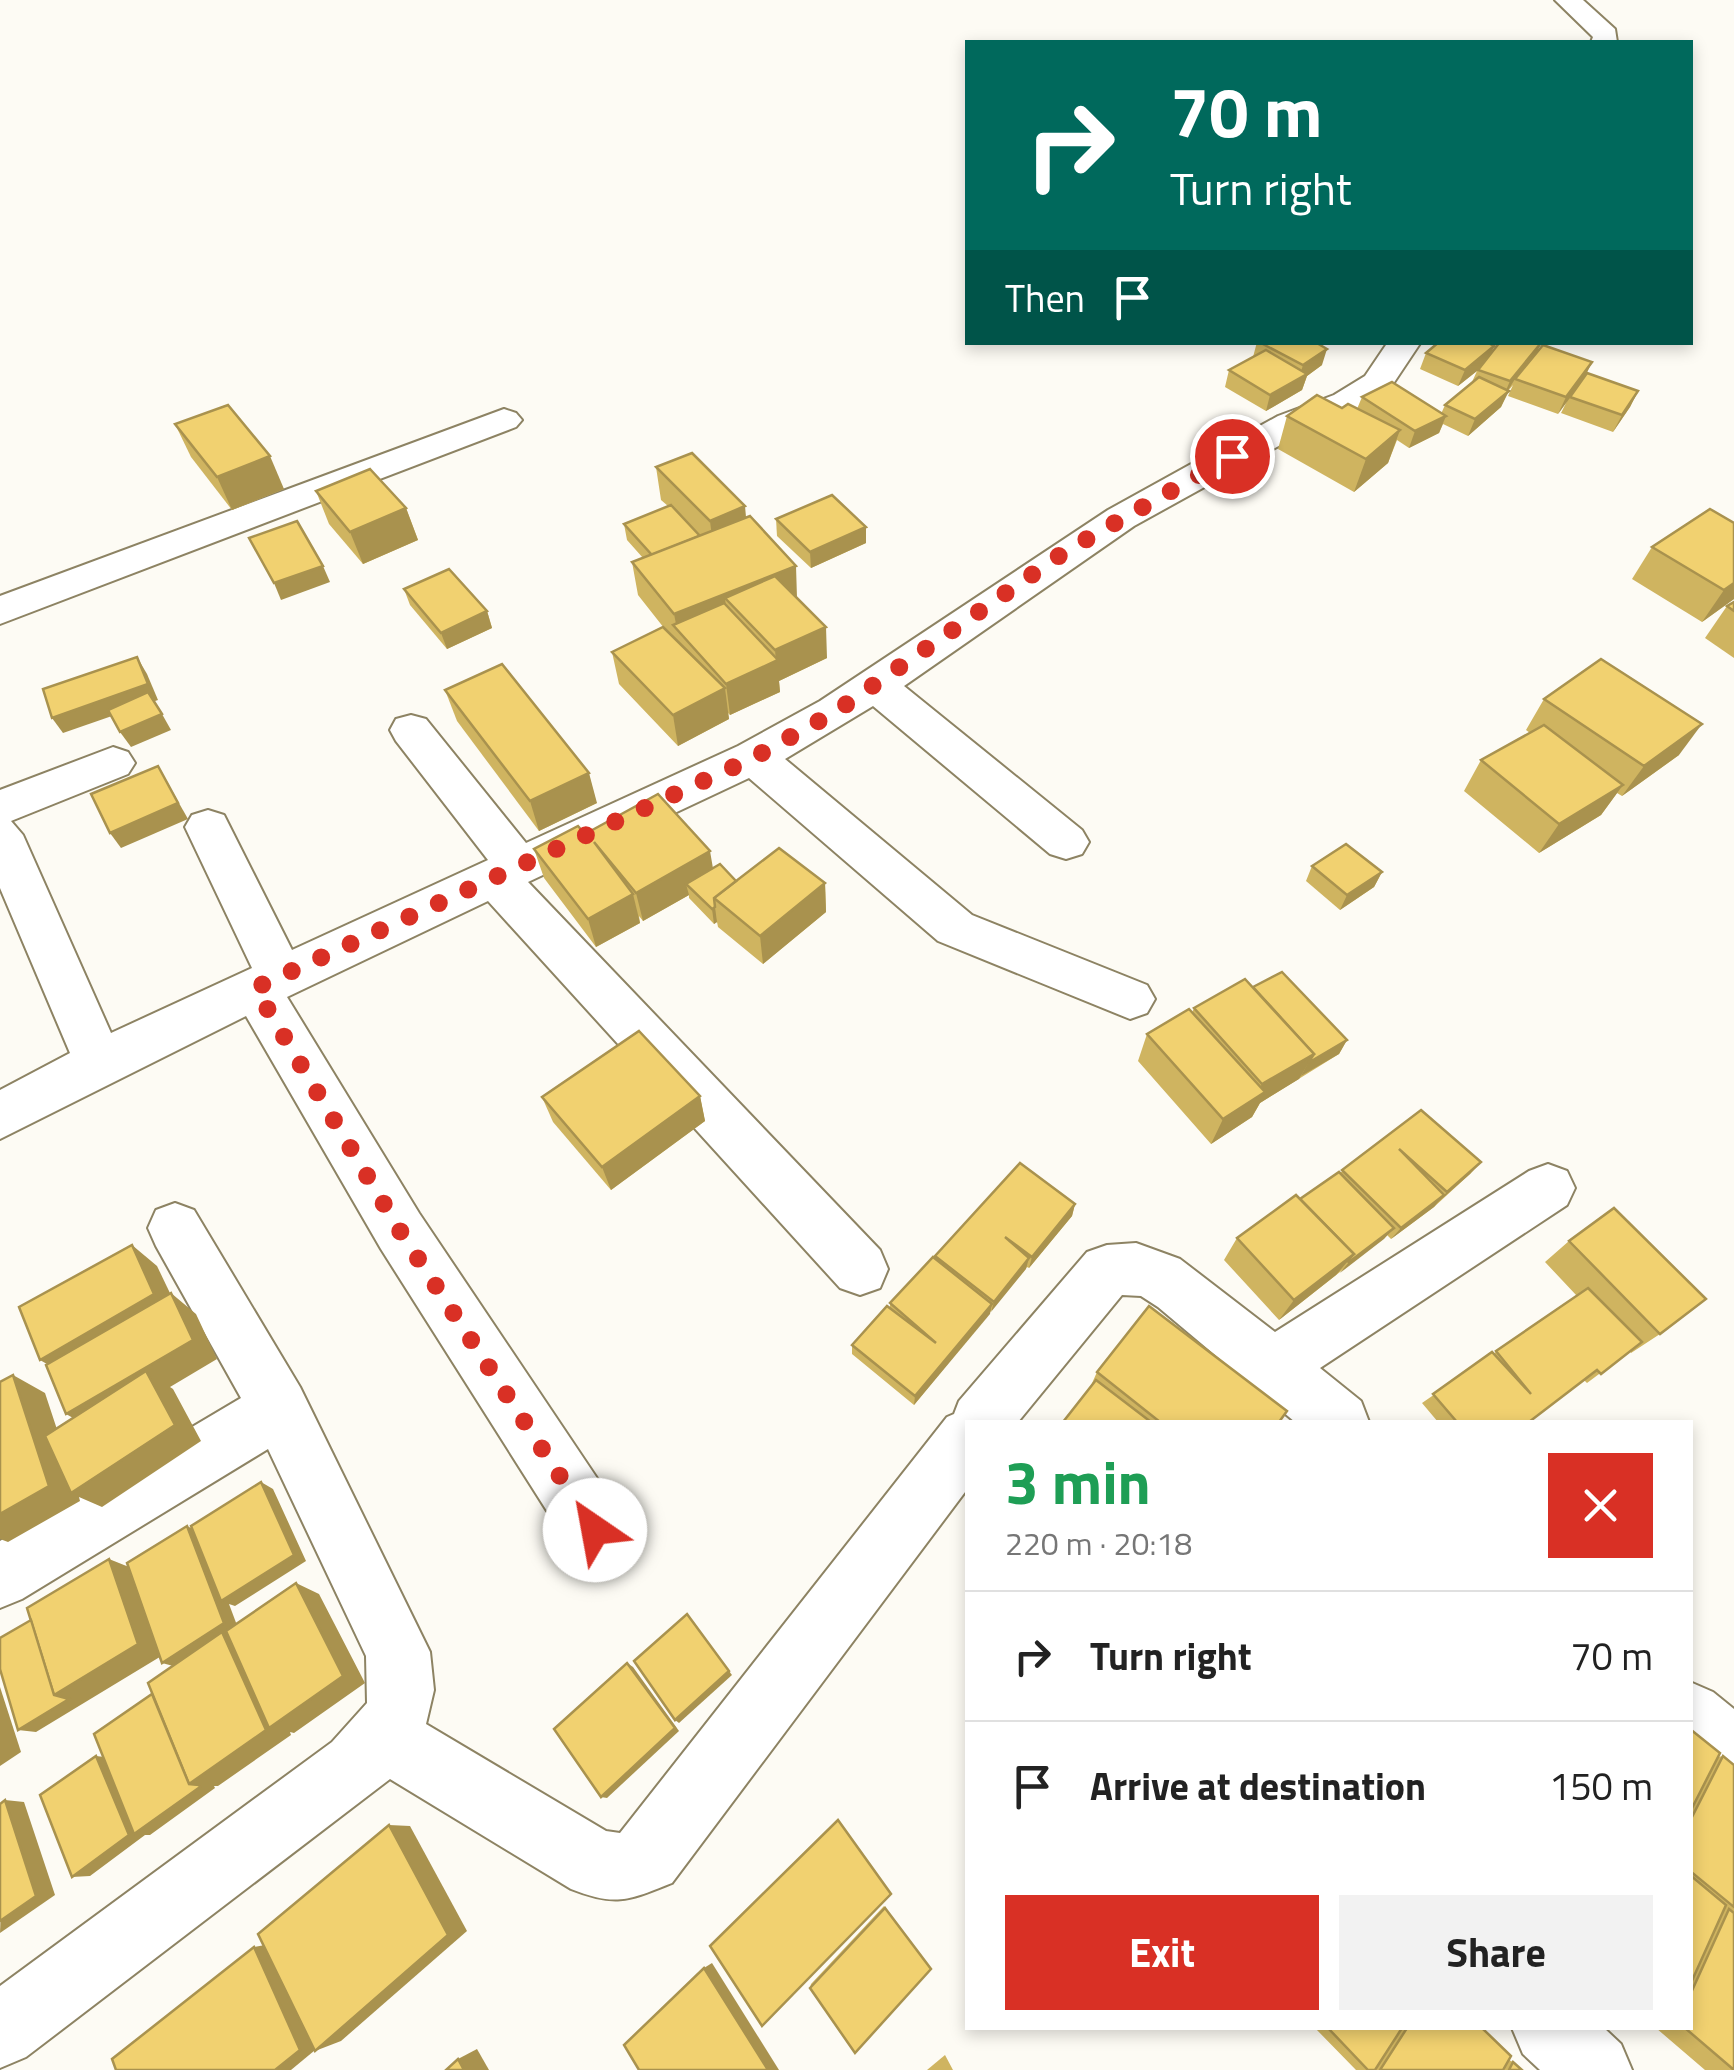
<!DOCTYPE html>
<html lang="en">
<head>
<meta charset="utf-8">
<style>
	body { margin:0; font-family:"Titillium Web",sans-serif; background:#f2f2f2; color:#222; height:100vh; display:flex; flex-direction:column; font-size:38px; white-space:nowrap }
	* { box-sizing:border-box; margin:0 }
	p { font-size:32px; color:#767676 }
	.icon { flex:none; width:55px; height:55px; fill:none; stroke:currentColor; stroke-width:2; stroke-linecap:round; stroke-linejoin:round }
	.map { position:relative; flex:1; overflow:hidden }
	.sheet { position:absolute; left:965px; top:1420px; width:728px; height:610px; display:flex; flex-direction:column; background:#fff; border-radius:0px; box-shadow:0 5px 15px #0003 }
	.sheet>* { flex:none }
	.hud { position:absolute; left:965px; top:40px; width:728px; height:305px; border-radius:0px; box-shadow:0 5px 15px #0003; background:#00695c; color:#fff; overflow:hidden }
	.pin { position:absolute; display:grid; place-items:center; width:85px; height:85px; color:#fff; margin:-42px; border:5px solid #fff; border-radius:50%; box-shadow:0 2px 10px #0007 }
	.me { position:absolute; width:110px; margin:-55px; rotate:327deg; stroke-linejoin:round; filter:drop-shadow(0 0 8px #0008) }
	.turn { display:flex; align-items:center; gap:35px; height:210px; padding:0 40px; font-size:45px }
	.turn .icon { width:130px; height:130px; stroke-width:2.5 }
	.turn b { display:block; font-size:70px; line-height:85px }
	.then { display:flex; align-items:center; height:95px; padding:0 40px; background:#0003; gap:20px; font-size:38px }
	.round { display:grid; place-items:center; flex:none; width:105px; height:105px; border-radius:0px; background:#f2f2f2 }
	.headline { display:flex; align-items:center; justify-content:space-between; height:170px; padding:0 40px }
	h1 { font-size:60px; font-weight:700; line-height:75px; color:#1e9e55 }
	.primary-button { display:flex; gap:20px; margin-top:auto; padding:20px 40px }
	.primary-button a { flex:1; height:115px; border-radius:0px; background:#d93025; color:#fff; font-size:40px; font-weight:700; line-height:115px; text-align:center }
	.primary-button a+a { background:#f2f2f2; color:#222 }
	ul { padding:0; list-style:none }
	li { display:flex; align-items:center; gap:30px; height:130px; padding:0 40px; border-top:2px solid #e0e0e0 }
	li div { flex:1 }
	li b { display:block; font-size:38px }
	li em { font-style:normal }
	.map>svg:first-child { display:block }
	.lines { fill:none; stroke-linecap:round; stroke-linejoin:round }
	.street-casing { stroke:#8d8363; stroke-width:4 }
	.street { fill:#fff; fill-rule:evenodd }
	.wall { fill:#cfb460 }
	.shaded-wall { fill:#a9924e }
	.building { fill:#f1d170; stroke:#a9924e; stroke-width:2.5 }
	.route { stroke:#d93025; stroke-width:18; stroke-dasharray:0 32.4 }
</style>
</head>
<body>
<div class="map">
<svg width="1734" height="2070" viewBox="0 0 1734 2070">
	<rect width="100%" height="100%" fill="#fdfbf4"/>
	<g class="lines">
		<g class="street-casing">
			<g id="street">
				<path d="M1555 0H1583L1615 29 1617 42H1591L1593 37Z"/>
				<path d="M1388 342H1421L1389 390 1358 409 1304 432 1134 526 904 686 1082 830 1089 842 1082 854 1066 859 1050 854 873 706 785 759 972 915 1147 985 1155 999 1147 1013 1130 1019 938 941 749 778 528 882 880 1250 888 1269 880 1288 860 1295 840 1288 488 901 287 997 419 1213 617 1508 626 1530 617 1552 595 1561 573 1552 381 1249 246 1016 0 1139V1090L70 1053 0 888V790L113 747 128 752 135 763 128 774 11 821 23 835 111 1033 252 968 185 827 192 815 208 810 224 815 292 950 488 860 396 741 390 730 396 719 411 715 426 719 526 843 738 746 820 701 1108 510 1278 416 1334 395 1365 376Z"/>
				<path d="M504 409 516 413 522 420 516 427 0 624V596Z"/>
				<path d="M1548 1164 1567 1171 1575 1188 1567 1205 1320 1368 1361 1401 1369 1422H1295L1158 1307 1141 1296 1122 1295 1018 1422H968V1488L672 1883C629 1900 616 1907 571 1889L390 1779 26 2057 0 2068V1986L332 1742 367 1703 366 1656 268 1449 22 1599 0 1608V1541L241 1398 156 1246 148 1228 156 1210 175 1203 194 1210 300 1387 430 1652 434 1690 426 1724 606 1831 620 1833 947 1417 954 1414 959 1401 1087 1252 1107 1245 1136 1243 1180 1259 1275 1332 1529 1171Z"/>
				<path d="M1690 1682 1713 1692 1734 1709V1786L1710 1776 1690 1758Z"/>
				<path d="M1512 2028H1604L1621 2044 1632 2070H1540L1523 2054Z"/>
			</g>
		</g>
		<use href="#street" class="street"/>
	</g>
	<g class="wall">
		<path d="M1257 342H1315L1322 365 1307 376 1302 390 1266 411 1225 387 1229 370 1253 357Z"/>
		<path d="M1541 343 1536 354 1638 391 1630 407 1613 432 1561 413 1567 401 1558 414 1508 396 1513 385 1508 391 1501 407 1468 436 1443 424 1439 433 1409 448 1397 440 1388 463 1354 492 1278 449 1287 416 1342 408 1357 409 1362 397 1441 414 1445 405 1472 382 1477 371 1458 386 1420 369 1426 353 1494 346 1491 354Z"/>
		<path d="M175 424 284 489 232 510 191 457Z"/>
		<path d="M656 467 746 518 797 598 827 658 779 681 780 692 730 715 728 713 729 719 678 746 619 684 612 652 664 628 638 595 632 562 643 558 627 540 624 524 668 506 661 500Z"/>
		<path d="M316 491 406 508 418 540 363 564 329 524Z"/>
		<path d="M776 519 866 543 811 568 777 536Z"/>
		<path d="M1734 523V599L1702 622 1632 579 1652 547Z"/>
		<path d="M404 589 487 611 492 628 447 649 410 605Z"/>
		<path d="M1734 602V658L1705 638 1727 606Z"/>
		<path d="M445 690 597 803 539 831 457 721Z"/>
		<path d="M1544 699 1679 755 1622 796 1617 793 1601 815 1539 853 1464 791 1481 760 1530 733 1526 730Z"/>
		<path d="M585 834 713 868 736 881 825 883 826 912 763 964 718 927 717 922 714 924 689 898V895L643 921 639 916 640 923 596 947 544 878 534 849Z"/>
		<path d="M1312 866 1382 872 1374 887 1340 910 1306 881Z"/>
		<path d="M1253 987 1347 1040 1339 1054 1260 1103 1252 1117 1211 1144 1138 1061 1147 1034 1192 1013 1194 1008Z"/>
		<path d="M700 1096 705 1121 611 1190 553 1122 542 1097Z"/>
		<path d="M1421 1110 1481 1162 1470 1174 1434 1207 1391 1239 1387 1235 1279 1320 1224 1260 1237 1238 1340 1173Z"/>
		<path d="M1075 1204 1072 1216 1029 1268 1027 1267 914 1405 852 1354V1345L890 1308V1303L935 1259V1256Z"/>
		<path d="M1569 1241 1660 1334 1631 1353 1630 1351 1587 1383 1584 1380 1529 1422H1438L1422 1403 1577 1296 1545 1262Z"/>
		<path d="M1097 1372 1279 1422H1063L1089 1390Z"/>
		<path d="M1690 1729 1718 1757 1723 1756 1734 1765V2070H1705L1656 2028H1690Z"/>
		<path d="M884 1906 931 1969 810 1988 811 1984Z"/>
		<path d="M1315 2028H1482L1509 2060 1513 2062 1522 2070H1356Z"/>
		<path d="M945 2055 953 2070H927Z"/>
	</g>
	<g class="shaded-wall">
		<path d="M1541 343 1533 360 1515 379 1507 392 1509 391 1501 407 1468 436 1475 419 1504 395 1510 381Z"/>
		<path d="M1494 346 1487 363 1458 386 1465 370Z"/>
		<path d="M1327 349 1322 365 1307 376 1302 390 1266 411 1270 395 1299 378 1303 365Z"/>
		<path d="M1592 362 1584 379 1558 414 1566 397Z"/>
		<path d="M1638 391 1630 407 1613 432 1622 415Z"/>
		<path d="M1446 416 1439 433 1409 448 1415 431Z"/>
		<path d="M1400 430 1388 463 1354 492 1366 459Z"/>
		<path d="M270 456 284 489 232 510 217 477Z"/>
		<path d="M745 506 748 539 714 553 710 521Z"/>
		<path d="M406 508 418 540 363 564 350 532Z"/>
		<path d="M866 527V543L811 568 810 552Z"/>
		<path d="M323 566 330 582 281 600 274 583Z"/>
		<path d="M796 566 797 598H725L728 626 677 629 674 614Z"/>
		<path d="M1734 583V599L1702 622 1724 590Z"/>
		<path d="M487 611 492 628 447 649 441 633Z"/>
		<path d="M826 627 827 658 779 681 780 692 730 715 726 684 776 661 775 650Z"/>
		<path d="M137 657 147 674 158 700 63 733 52 718Z"/>
		<path d="M725 688 729 719 678 746 673 715Z"/>
		<path d="M162 714 171 730 131 747 120 732Z"/>
		<path d="M1702 724 1679 755 1622 796 1644 766Z"/>
		<path d="M158 766 188 819 121 848 110 833Z"/>
		<path d="M589 773 597 803 539 831 530 801Z"/>
		<path d="M1623 785 1601 815 1539 853 1559 824Z"/>
		<path d="M710 851 715 880 686 884 689 895 643 921 636 893Z"/>
		<path d="M1382 872 1374 887 1340 910 1347 895Z"/>
		<path d="M825 883 826 912 763 964 760 936Z"/>
		<path d="M633 894 640 923 596 947 588 919Z"/>
		<path d="M715 907 717 922 714 924 712 909Z"/>
		<path d="M1347 1040 1339 1054 1301 1076 1308 1063Z"/>
		<path d="M1314 1054 1299 1079 1260 1103 1252 1117 1211 1144 1223 1119 1254 1099 1262 1084Z"/>
		<path d="M700 1096 705 1121 611 1190 602 1167Z"/>
		<path d="M1481 1162 1470 1174 1436 1204 1447 1192Z"/>
		<path d="M1444 1195 1434 1207 1391 1239 1401 1228Z"/>
		<path d="M1075 1204 1072 1216 1029 1268 1032 1257Z"/>
		<path d="M1394 1228 1384 1239 1340 1273 1349 1262Z"/>
		<path d="M132 1245 157 1266 180 1314 71 1378 40 1360Z"/>
		<path d="M1354 1254 1336 1275 1279 1320 1294 1300Z"/>
		<path d="M1029 1258 1026 1269 991 1312 994 1302Z"/>
		<path d="M171 1293 196 1314 217 1359 170 1387 173 1389 201 1441 102 1507 79 1497 80 1501 8 1542 0 1539V1514L13 1375 45 1393 77 1490 96 1431 66 1414Z"/>
		<path d="M992 1304 990 1314 914 1405 915 1396Z"/>
		<path d="M261 1482 273 1489 306 1561 235 1606 229 1604 238 1628 296 1583 319 1594 365 1683 294 1733 290 1732 291 1735 218 1786H214L215 1788 150 1835H145L90 1876 72 1877 96 1756 113 1758 189 1784 177 1667 162 1663 187 1526 201 1533Z"/>
		<path d="M109 1559 139 1571 168 1652 36 1732 18 1730 54 1695Z"/>
		<path d="M687 1614 732 1675 679 1723 675 1720Z"/>
		<path d="M627 1663 633 1667 679 1731 607 1798 601 1797Z"/>
		<path d="M0 1687 21 1752 0 1766Z"/>
		<path d="M5 1800 24 1802 55 1895 0 1933Z"/>
		<path d="M389 1825 410 1826 467 1931 341 2041 315 2051Z"/>
		<path d="M282 1942 326 2041 291 2070H275L254 1947Z"/>
		<path d="M712 1963 779 2070H768L704 1968Z"/>
		<path d="M477 2049 489 2070H464L458 2059Z"/>
	</g>
	<g class="building">
		<path d="M1259 342H1315L1327 349 1303 365Z"/>
		<path d="M1439 342H1486L1494 346 1465 370 1426 353Z"/>
		<path d="M1500 342H1538L1541 343 1510 381 1478 370Z"/>
		<path d="M1543 345 1592 362 1566 397 1515 379Z"/>
		<path d="M1266 350 1307 374 1270 395 1229 370Z"/>
		<path d="M1587 373 1638 391 1622 415 1570 397Z"/>
		<path d="M1479 377 1509 391 1475 419 1445 405Z"/>
		<path d="M1392 382 1446 416 1415 431 1362 397Z"/>
		<path d="M1317 395 1342 408 1348 404 1400 430 1366 459 1287 416Z"/>
		<path d="M228 405 270 456 217 477 175 424Z"/>
		<path d="M692 453 745 506 710 521 656 467Z"/>
		<path d="M370 469 406 508 350 532 316 491Z"/>
		<path d="M832 495 866 527 810 552 776 519Z"/>
		<path d="M671 505 700 536 652 555 624 524Z"/>
		<path d="M1710 509 1734 523V583L1724 590 1652 547Z"/>
		<path d="M750 516 796 566 674 614 632 562Z"/>
		<path d="M297 521 323 566 274 583 249 538Z"/>
		<path d="M449 569 487 611 441 633 404 589Z"/>
		<path d="M775 576 826 627 775 650 725 598Z"/>
		<path d="M1734 602V611L1727 606Z"/>
		<path d="M724 603 778 660 726 684 673 625Z"/>
		<path d="M663 627 725 688 673 715 612 652Z"/>
		<path d="M137 657 148 684 52 718 43 689Z"/>
		<path d="M1601 659 1702 724 1644 766 1544 699Z"/>
		<path d="M502 664 589 773 530 801 445 690Z"/>
		<path d="M148 692 162 714 120 732 108 710Z"/>
		<path d="M1544 725 1623 785 1559 824 1481 760Z"/>
		<path d="M158 766 178 803 110 833 91 794Z"/>
		<path d="M658 794 710 851 636 893 594 842 633 894 588 919 534 849 578 826 585 834Z"/>
		<path d="M1346 844 1382 872 1347 895 1312 866Z"/>
		<path d="M779 848 825 883 760 936 714 898Z"/>
		<path d="M720 864 736 881 714 898 715 907 712 909 686 884Z"/>
		<path d="M1282 972 1347 1040 1308 1063 1314 1054 1253 987Z"/>
		<path d="M1245 979 1314 1054 1262 1084 1194 1008Z"/>
		<path d="M1189 1009 1265 1092 1223 1119 1147 1034Z"/>
		<path d="M639 1031 700 1096 602 1167 542 1097Z"/>
		<path d="M1421 1110 1481 1162 1447 1192 1399 1149 1444 1195 1401 1228 1342 1170Z"/>
		<path d="M1020 1163 1075 1204 1032 1257 1005 1237 1029 1258 994 1302 935 1256Z"/>
		<path d="M1339 1172 1394 1228 1349 1262 1347 1261 1354 1254 1300 1199Z"/>
		<path d="M1296 1195 1354 1254 1294 1300 1237 1238Z"/>
		<path d="M1614 1208 1706 1299 1660 1334 1569 1241Z"/>
		<path d="M132 1245 154 1294 40 1360 19 1307Z"/>
		<path d="M933 1257 992 1304 915 1396 852 1345 887 1306 936 1343 890 1303Z"/>
		<path d="M1588 1288 1642 1342 1601 1374 1597 1370 1529 1422H1457L1433 1394 1492 1352 1531 1394 1496 1351Z"/>
		<path d="M171 1293 193 1340 66 1414 46 1365Z"/>
		<path d="M1149 1306 1287 1411 1279 1422H1160L1097 1372Z"/>
		<path d="M146 1371 175 1425 71 1493 45 1436Z"/>
		<path d="M13 1375 49 1486 0 1514V1382Z"/>
		<path d="M1096 1380 1151 1422H1063Z"/>
		<path d="M261 1482 294 1555 221 1601 191 1526Z"/>
		<path d="M187 1526 224 1623 162 1663 127 1563Z"/>
		<path d="M109 1559 138 1644 54 1695 27 1608Z"/>
		<path d="M296 1583 343 1676 269 1728 226 1631Z"/>
		<path d="M687 1614 729 1671 675 1720 634 1661Z"/>
		<path d="M31 1620 54 1695 69 1699 18 1730 0 1669V1638Z"/>
		<path d="M222 1632 266 1730 189 1784 148 1683Z"/>
		<path d="M627 1663 675 1728 601 1797 554 1729Z"/>
		<path d="M152 1694 189 1784 199 1785 200 1787 134 1834 94 1734Z"/>
		<path d="M1690 1729 1720 1753 1690 1812Z"/>
		<path d="M96 1756 129 1835 72 1877 40 1795Z"/>
		<path d="M1723 1756 1734 1765V1907L1690 1871V1821Z"/>
		<path d="M5 1800 36 1896 0 1921V1804Z"/>
		<path d="M838 1820 891 1894 762 2026 710 1946Z"/>
		<path d="M389 1825 448 1935 315 2051 258 1934Z"/>
		<path d="M1690 1875 1726 1905 1690 1985Z"/>
		<path d="M885 1908 931 1969 855 2053 810 1988Z"/>
		<path d="M1729 1909 1734 1913V2070L1685 2028H1690V1995Z"/>
		<path d="M254 1947 300 2050 275 2070H116L112 2059Z"/>
		<path d="M704 1968 768 2070H639L624 2045Z"/>
		<path d="M1328 2028H1402L1375 2070H1368Z"/>
		<path d="M1407 2028H1482L1511 2056 1503 2070H1380Z"/>
		<path d="M458 2059 464 2070H446Z"/>
		<path d="M1513 2062 1522 2070H1509Z"/>
	</g>
	<g class="lines">
		<path class="route" d="M595 1530 400 1231 255 988 753 758 835 712 1066 551 1232 456"/>
	</g>
</svg>
<div class="pin" style="left:1232px;top:456px;background:#d93025"><svg class="icon" aria-label="arrive" viewBox="0 0 24 24"><path d="M6 21V4h12l-3 4 3 4H6"/></svg></div>
<svg class="me" style="left:595px;top:1530px" viewBox="-20 -20 40 40"><circle r="19" fill="#fff"/><path d="M0-13L10 11 0 6-10 11z" fill="#d93025"/></svg>
<div class="hud">
<div class="turn"><svg class="icon" aria-label="right" viewBox="0 0 24 24"><path d="M7 20v-9h11M14 6l5 5-5 5"/></svg><div><b>70 m</b>Turn right</div></div>
<div class="then">Then<svg class="icon" aria-label="arrive" viewBox="0 0 24 24"><path d="M6 21V4h12l-3 4 3 4H6"/></svg></div>
</div>
<section class="sheet">
<div class="headline"><div><h1>3 min</h1><p>220 m · 20:18</p></div><a class="round" style="background:#d93025;color:#fff"><svg class="icon" aria-label="close" viewBox="0 0 24 24"><path d="M6 6l12 12M18 6L6 18"/></svg></a></div>
<ul>
<li><svg class="icon" aria-label="right" viewBox="0 0 24 24"><path d="M7 20v-9h11M14 6l5 5-5 5"/></svg><div><b>Turn right</b></div><em>70 m</em></li>
<li><svg class="icon" aria-label="arrive" viewBox="0 0 24 24"><path d="M6 21V4h12l-3 4 3 4H6"/></svg><div><b>Arrive at destination</b></div><em>150 m</em></li>
</ul>
<div class="primary-button"><a>Exit</a><a>Share</a></div>
</section>
</div>
</body>
</html>
